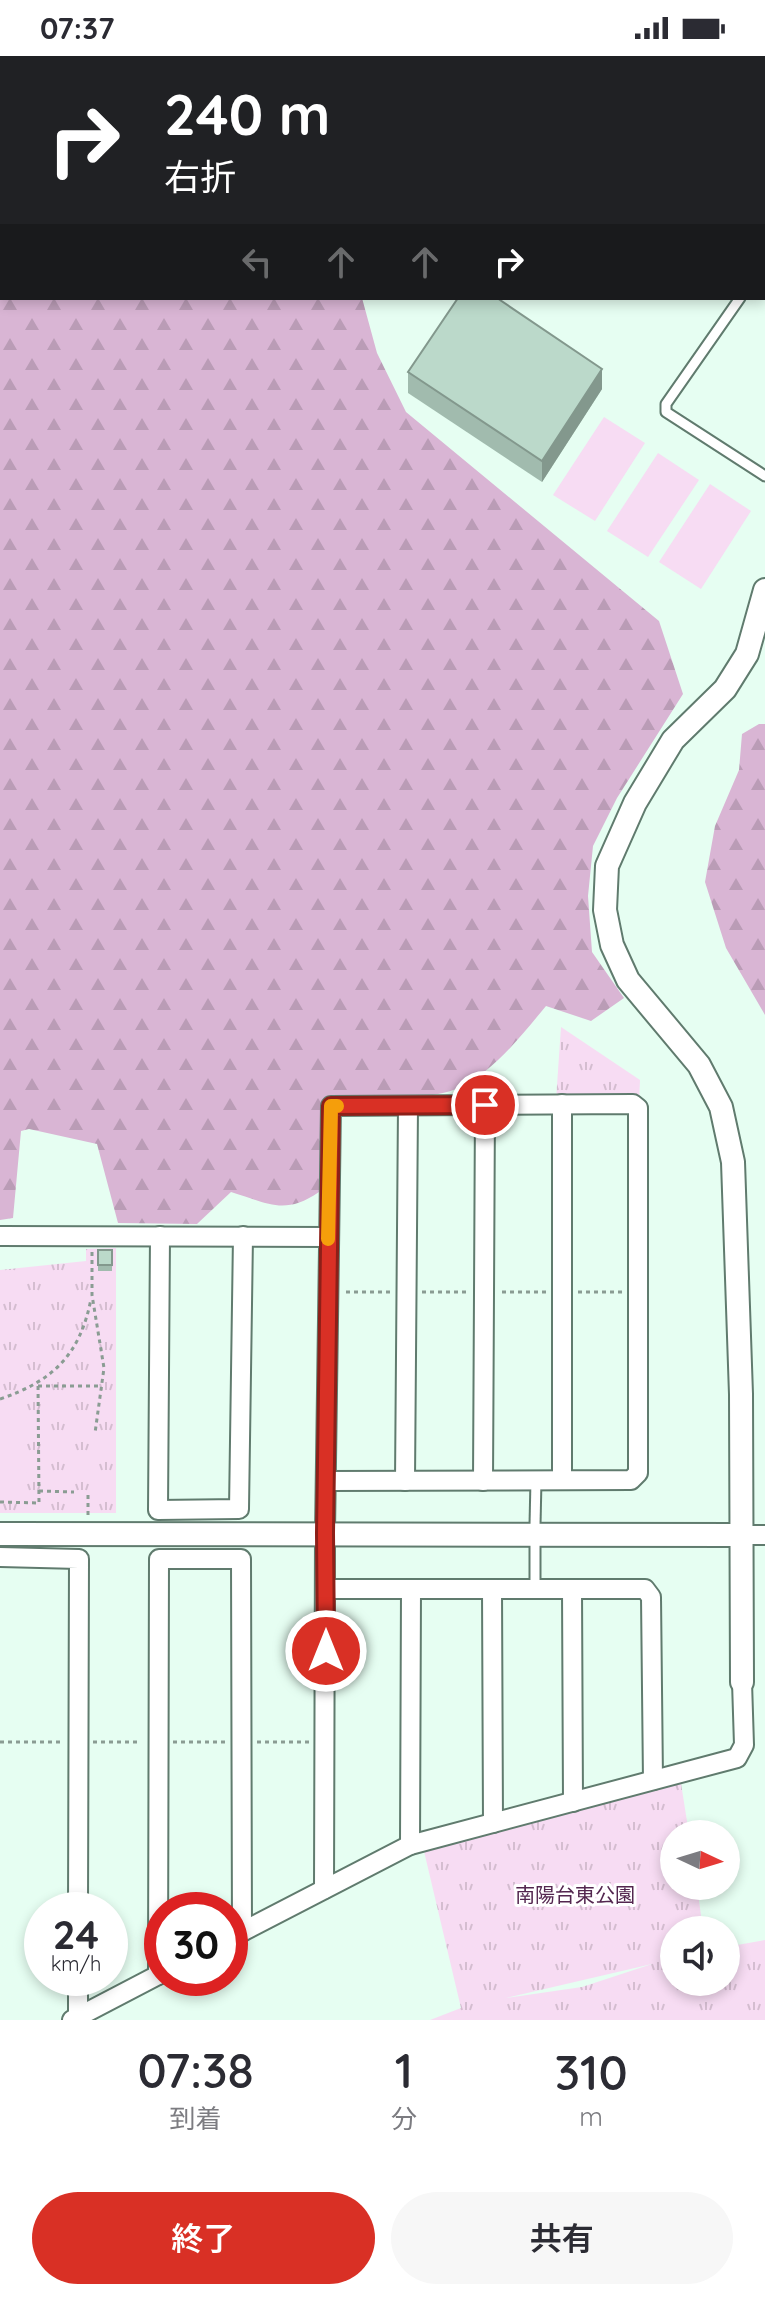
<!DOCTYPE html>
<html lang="ja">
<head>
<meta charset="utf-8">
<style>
	body { margin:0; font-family:Quicksand,"Noto Sans JP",sans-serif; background:#f7f7f7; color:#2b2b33; height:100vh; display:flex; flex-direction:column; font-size:30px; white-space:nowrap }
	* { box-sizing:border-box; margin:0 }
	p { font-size:26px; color:#7c7c81 }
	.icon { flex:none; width:44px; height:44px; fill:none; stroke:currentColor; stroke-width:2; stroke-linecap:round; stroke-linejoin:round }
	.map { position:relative; height:1964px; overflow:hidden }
	.details { display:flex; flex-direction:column; background:#fff; flex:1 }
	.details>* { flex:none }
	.hud { position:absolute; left:0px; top:0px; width:766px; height:244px; box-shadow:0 4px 12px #0003; background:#202124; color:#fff; overflow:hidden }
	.needle { width:52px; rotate:94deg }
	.buttons { position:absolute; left:660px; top:1764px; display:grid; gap:16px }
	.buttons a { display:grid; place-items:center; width:80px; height:80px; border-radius:50%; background:#fff; box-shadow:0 4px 12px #0003; font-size:40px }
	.speed { position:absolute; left:24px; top:1836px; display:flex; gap:16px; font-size:40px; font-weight:700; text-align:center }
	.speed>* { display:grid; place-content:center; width:104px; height:104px; border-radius:50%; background:#fff; box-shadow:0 4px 12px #0003; line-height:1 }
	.speed small { font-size:20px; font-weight:400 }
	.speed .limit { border:12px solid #d22; background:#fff; color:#111 }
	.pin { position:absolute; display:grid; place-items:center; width:68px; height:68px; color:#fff; margin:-34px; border:4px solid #fff; border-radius:50%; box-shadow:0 2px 8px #0007 }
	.me { position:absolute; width:88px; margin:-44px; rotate:0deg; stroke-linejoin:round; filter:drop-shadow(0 0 6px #0008) }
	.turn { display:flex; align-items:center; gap:28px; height:168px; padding:0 32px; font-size:36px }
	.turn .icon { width:104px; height:104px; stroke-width:2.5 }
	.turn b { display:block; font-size:56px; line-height:68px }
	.lanes { display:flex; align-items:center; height:76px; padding:0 32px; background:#0003; justify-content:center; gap:40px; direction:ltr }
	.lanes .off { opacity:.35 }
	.eta { display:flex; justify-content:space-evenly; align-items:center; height:136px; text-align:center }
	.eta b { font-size:48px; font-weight:600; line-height:56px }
	.cta { display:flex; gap:16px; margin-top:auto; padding:16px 32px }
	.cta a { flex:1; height:92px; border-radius:48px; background:#d93025; color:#fff; font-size:32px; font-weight:600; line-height:92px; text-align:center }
	.cta a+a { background:#f7f7f7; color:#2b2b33 }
	.status { display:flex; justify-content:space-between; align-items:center; height:56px; padding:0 40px; background:#fff; direction:ltr }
	.status svg { height:22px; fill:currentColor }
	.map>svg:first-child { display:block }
	.grass { fill:url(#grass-tufts); fill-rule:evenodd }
	.forest { fill:url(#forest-firs) }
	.pitch { fill:#f7dcf3 }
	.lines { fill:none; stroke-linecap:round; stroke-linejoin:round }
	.service-casing { stroke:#607b6e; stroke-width:13 }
	.minor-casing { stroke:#607b6e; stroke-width:22 }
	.tertiary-casing { stroke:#607b6e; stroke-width:26 }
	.primary-casing { stroke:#e5e6e6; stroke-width:32 }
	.path { stroke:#8a9c93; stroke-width:3; stroke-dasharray:4 4; stroke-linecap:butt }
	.service { stroke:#fff; stroke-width:9 }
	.minor { stroke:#fff; stroke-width:18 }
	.tertiary { stroke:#fff; stroke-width:22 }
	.primary { stroke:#daa6d4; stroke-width:28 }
	.wall { fill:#a1bbae }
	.shaded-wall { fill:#83988d }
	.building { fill:#bbd9ca; stroke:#83988d; stroke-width:2 }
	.route-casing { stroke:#8d1f18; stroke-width:20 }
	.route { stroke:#d93025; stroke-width:14 }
	.slow { stroke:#f59e0b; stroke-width:14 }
	.labels { text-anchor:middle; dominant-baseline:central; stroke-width:6; stroke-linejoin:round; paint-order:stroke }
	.park-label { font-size:20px; fill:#53264f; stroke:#fff }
</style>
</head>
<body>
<div class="status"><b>07:37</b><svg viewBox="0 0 49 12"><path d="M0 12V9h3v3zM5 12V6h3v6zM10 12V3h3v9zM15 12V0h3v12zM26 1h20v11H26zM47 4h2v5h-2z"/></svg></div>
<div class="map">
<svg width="765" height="1964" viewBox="0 0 765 1964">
	<defs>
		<pattern id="grass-tufts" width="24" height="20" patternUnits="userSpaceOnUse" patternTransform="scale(2)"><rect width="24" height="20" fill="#f7dcf3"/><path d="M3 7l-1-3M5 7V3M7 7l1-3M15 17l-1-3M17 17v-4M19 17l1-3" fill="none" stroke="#d4bdd0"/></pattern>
		<pattern id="forest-firs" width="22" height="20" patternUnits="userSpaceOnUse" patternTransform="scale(2)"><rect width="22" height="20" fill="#d9b5d4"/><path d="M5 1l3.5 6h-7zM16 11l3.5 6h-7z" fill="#ba9cb6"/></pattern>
	</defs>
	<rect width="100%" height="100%" fill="#e6fef2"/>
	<g class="grass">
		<path d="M561 971 640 1024 639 1046 556 1044Z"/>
		<path d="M116 1192V1457H0V1214L86 1205V1193Z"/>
		<path d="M680 1721 689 1778H674V1830H697L703 1874H674V1926H726V1891L765 1884V1964H430L461 1952 423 1791ZM652 1908 582 1931 506 1942Z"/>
	</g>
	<g class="forest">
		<path d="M0 0 433 2H2V242H362L377 297 406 356 659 565 683 638 617 742 593 790 588 840 592 896 624 942 591 965 546 950C520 981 493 1017 456 1033 425 1046 362 1041 327 1043L319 1136C284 1160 268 1147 231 1136L197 1168 118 1167 97 1088 29 1073 21 1075 13 1162 0 1164Z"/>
		<path d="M759 668H765V959L726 892 705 826 715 770 739 714 742 678Z"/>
	</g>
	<g class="pitch">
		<path d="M604 361 645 387 595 465 553 439Z"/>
		<path d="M658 397 699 424 648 501 607 475Z"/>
		<path d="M710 428 751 455 701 533 659 506Z"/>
		<path d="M0 1359H27L26 1433H0Z"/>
	</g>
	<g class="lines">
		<g class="service-casing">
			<g id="service">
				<path d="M740 242 666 348V356L765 420"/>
				<path d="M535 1469 536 1424"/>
				<path d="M535 1533V1489"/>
			</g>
		</g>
		<g class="minor-casing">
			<g id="minor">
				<path d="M0 1180 328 1181"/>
				<path d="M160 1180 158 1454 239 1453 243 1180"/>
				<path d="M562 1424V1048"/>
				<path d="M405 1425 408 1050"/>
				<path d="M483 1425 485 1049"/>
				<path d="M740 1479H765"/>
				<path d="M0 1501 79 1503 78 1854"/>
				<path d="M326 1533H645L651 1541 653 1724"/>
				<path d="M492 1533 493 1767"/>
				<path d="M572 1533 573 1746"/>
				<path d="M410 1789 411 1533"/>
				<path d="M324 1833 325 1477 331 1050 633 1048 638 1052V1417L631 1424 327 1425"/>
				<path d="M230 1882 410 1789 737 1702 744 1689 742 1626"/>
				<path d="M158 1919 159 1503H241L242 1876"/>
				<path d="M78 1961V1922"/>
				<path d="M72 1964 162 1917"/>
			</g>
		</g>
		<g class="tertiary-casing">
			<g id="tertiary">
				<path d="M0 1478 740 1479"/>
				<path d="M742 1626 741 1338 733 1106 721 1051 699 1009 628 924 612 889 605 854 607 810 635 747 673 684 725 633 747 598 765 534"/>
			</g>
		</g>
		<g class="primary-casing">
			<g id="primary">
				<path d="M460 0 463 2"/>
				<path d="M490 0 493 2"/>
				<path d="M764 194 765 195"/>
				<path d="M764 222 765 223"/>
			</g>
		</g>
		<g class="path">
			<path d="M92 1196V1239L104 1312 95 1377"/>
			<path d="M346 1236H390"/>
			<path d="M422 1236H466"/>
			<path d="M502 1236H546"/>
			<path d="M578 1236H622"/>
			<path d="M38 1330H102"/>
			<path d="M0 1343C53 1325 80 1299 91 1243"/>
			<path d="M39 1435 74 1436"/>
			<path d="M0 1446 39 1447 38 1327"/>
			<path d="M88 1459V1439"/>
			<path d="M0 1686H61"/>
			<path d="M93 1686H141"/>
			<path d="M173 1686H225"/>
			<path d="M257 1686H309"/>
		</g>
		<use href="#service" class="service"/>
		<use href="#minor" class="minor"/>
		<use href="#tertiary" class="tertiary"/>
		<use href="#primary" class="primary"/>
	</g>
	<g class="wall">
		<path d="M408 316 602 333 542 426 408 337Z"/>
		<rect x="98" y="1194" width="14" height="21"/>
	</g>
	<path class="shaded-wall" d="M602 313V333L542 426V405Z"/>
	<g class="building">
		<path d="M458 242H497L602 313 542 405 408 316Z"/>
		<rect x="98" y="1194" width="14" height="15"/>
	</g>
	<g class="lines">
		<g class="route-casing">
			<path id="route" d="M326 1595 325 1477 331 1050 485 1049"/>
		</g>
		<use href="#route" class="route"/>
		<path class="slow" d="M328 1183 331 1050H337"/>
	</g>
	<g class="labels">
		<g class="park-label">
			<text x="575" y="1838">南陽台東公園</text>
		</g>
	</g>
</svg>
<div class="buttons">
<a><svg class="needle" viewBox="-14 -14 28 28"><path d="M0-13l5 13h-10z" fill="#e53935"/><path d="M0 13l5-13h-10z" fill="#7c7c81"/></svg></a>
<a><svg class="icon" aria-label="sound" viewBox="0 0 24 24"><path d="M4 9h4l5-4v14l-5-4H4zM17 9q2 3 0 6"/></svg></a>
</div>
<div class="speed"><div>24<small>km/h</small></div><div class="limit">30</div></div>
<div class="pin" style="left:485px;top:1049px;background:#d93025"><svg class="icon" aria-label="arrive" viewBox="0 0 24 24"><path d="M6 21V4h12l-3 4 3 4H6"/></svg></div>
<svg class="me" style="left:326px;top:1595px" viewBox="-20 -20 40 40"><circle r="17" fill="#d93025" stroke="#fff" stroke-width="3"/><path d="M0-11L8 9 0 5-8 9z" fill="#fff"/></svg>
<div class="hud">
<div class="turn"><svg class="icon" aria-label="right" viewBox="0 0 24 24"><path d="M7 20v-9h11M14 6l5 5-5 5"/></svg><div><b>240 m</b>右折</div></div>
<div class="lanes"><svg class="icon off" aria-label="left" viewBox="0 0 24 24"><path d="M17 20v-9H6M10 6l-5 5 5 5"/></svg><svg class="icon off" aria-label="ahead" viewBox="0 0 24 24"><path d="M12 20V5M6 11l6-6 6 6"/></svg><svg class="icon off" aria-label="ahead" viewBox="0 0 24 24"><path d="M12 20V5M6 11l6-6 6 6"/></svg><svg class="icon" aria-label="right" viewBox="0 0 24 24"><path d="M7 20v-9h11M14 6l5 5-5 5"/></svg></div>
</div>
</div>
<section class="details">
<div class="eta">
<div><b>07:38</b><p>到着</p></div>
<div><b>1</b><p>分</p></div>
<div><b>310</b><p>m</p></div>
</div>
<div class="cta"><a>終了</a><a>共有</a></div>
</section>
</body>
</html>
